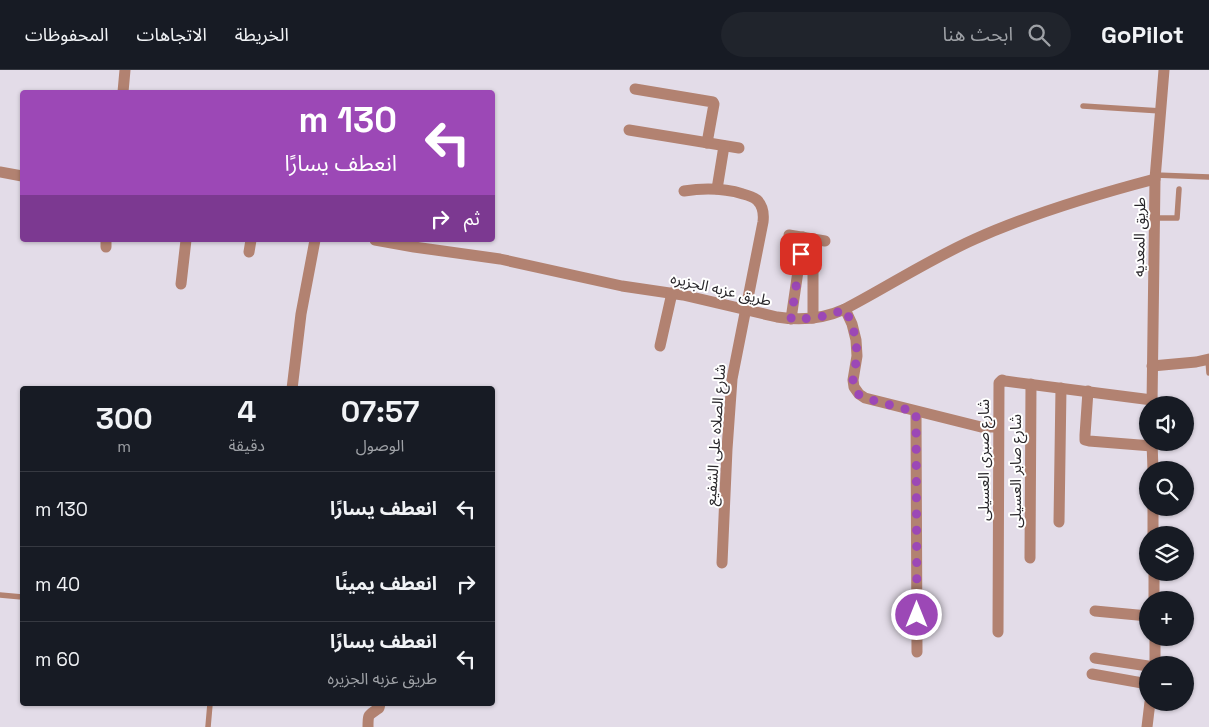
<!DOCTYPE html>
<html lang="ar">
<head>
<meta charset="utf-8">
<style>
	body { margin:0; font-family:"Space Grotesk","Noto Sans Arabic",sans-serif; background:#20242c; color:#f1f3f6; direction:rtl; height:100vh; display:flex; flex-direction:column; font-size:19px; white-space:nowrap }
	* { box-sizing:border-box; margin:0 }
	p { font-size:16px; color:#9ea1a6 }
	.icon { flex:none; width:28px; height:28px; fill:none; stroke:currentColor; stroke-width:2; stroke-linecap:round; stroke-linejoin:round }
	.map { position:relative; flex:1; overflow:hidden; direction:ltr }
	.panel { position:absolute; left:20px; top:316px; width:475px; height:320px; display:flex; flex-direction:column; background:#171b24; border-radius:5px; box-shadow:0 1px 4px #0004; direction:rtl }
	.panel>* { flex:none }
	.top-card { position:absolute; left:20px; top:20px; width:475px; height:152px; border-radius:5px; box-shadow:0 1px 4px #0004; direction:rtl; background:#9c48b6; color:#fff; overflow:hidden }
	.buttons { position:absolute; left:1139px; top:326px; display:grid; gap:10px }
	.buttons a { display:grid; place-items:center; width:55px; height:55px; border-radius:50%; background:#171b24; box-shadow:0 1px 4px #0004; font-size:25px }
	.pin { position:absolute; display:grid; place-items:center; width:42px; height:42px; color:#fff; margin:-21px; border-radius:10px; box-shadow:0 2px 8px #0006 }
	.me { position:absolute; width:55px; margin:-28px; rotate:0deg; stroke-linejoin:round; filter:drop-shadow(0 0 4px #0008) }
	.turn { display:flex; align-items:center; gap:18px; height:105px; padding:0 15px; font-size:22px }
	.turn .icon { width:65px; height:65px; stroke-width:2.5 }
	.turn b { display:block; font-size:35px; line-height:42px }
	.then { display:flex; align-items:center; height:48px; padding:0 15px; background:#0003; gap:10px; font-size:19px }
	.eta { display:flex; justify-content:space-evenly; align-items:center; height:85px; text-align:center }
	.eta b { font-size:30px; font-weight:700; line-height:35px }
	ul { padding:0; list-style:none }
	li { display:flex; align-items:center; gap:15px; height:75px; padding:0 15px; border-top:1px solid #363941 }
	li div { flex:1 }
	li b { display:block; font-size:19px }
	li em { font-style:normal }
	header { display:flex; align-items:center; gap:30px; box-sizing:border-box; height:70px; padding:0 25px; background:#171b24; border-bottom:1px solid #363941 }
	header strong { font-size:24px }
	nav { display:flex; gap:28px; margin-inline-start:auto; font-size:18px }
	.search { width:350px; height:45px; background:#20242c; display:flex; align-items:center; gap:12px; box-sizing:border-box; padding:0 18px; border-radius:28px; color:#9ea1a6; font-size:19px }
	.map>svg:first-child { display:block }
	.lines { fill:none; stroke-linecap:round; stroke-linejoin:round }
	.service { stroke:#b28271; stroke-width:5.5 }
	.minor { stroke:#b28271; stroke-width:11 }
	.route { stroke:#9c48b6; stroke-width:9; stroke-dasharray:0 16.2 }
	.labels { text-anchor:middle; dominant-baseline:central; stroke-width:4; stroke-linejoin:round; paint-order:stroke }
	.street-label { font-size:15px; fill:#28262a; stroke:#fff }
</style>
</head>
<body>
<header>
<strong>GoPilot</strong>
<div class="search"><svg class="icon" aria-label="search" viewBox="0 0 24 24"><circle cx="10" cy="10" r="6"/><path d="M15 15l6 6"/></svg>ابحث هنا</div>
<nav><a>الخريطة</a><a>الاتجاهات</a><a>المحفوظات</a></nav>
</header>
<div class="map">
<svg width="1209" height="657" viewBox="0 0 1209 657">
	<rect width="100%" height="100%" fill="#e3dce8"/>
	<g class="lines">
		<g class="service">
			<path d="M1083 36 1161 41"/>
			<path d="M1155 105 1209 107"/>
			<path d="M1154 148H1177L1179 119"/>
			<path d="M1208 290 1209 303"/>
			<path d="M0 525 22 527"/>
			<path d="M208 657 210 634"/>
		</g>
		<g class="minor">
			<path d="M635 19 713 32 714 34 707 73"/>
			<path d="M123 22 125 0"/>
			<path d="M629 60 739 78"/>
			<path d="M0 102 22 106"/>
			<path d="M717 119 724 76"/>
			<path d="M684 121C704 118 723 118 743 124 747 125 753 127 757 130 763 136 764 144 763 152L732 309 727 379 722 493"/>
			<path d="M789 165 825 171"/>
			<path d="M813 169V248"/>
			<path d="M375 170 414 177 500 189 622 216 683 225 777 247C801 251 823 249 845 239 889 216 930 189 975 169 1033 143 1094 125 1155 109"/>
			<path d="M106 177V170"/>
			<path d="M249 182 251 170"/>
			<path d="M181 214 186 170"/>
			<path d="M845 239 852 254 856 270 857 286 853 310 854 317 859 324 865 328 981 357H998"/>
			<path d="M791 249 803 167"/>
			<path d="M660 276 672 223"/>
			<path d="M1152 296 1196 292 1209 289"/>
			<path d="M292 319 301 244 315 170"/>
			<path d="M1088 321 1085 365V370L1089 371 1152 376"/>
			<path d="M1152 335 1155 109 1164 0"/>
			<path d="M916 342 917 582"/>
			<path d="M1152 372 1153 400"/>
			<path d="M1153 438V465"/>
			<path d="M1059 452 1061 318"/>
			<path d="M1030 488 1031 314"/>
			<path d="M1154 502V530"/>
			<path d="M1095 541 1148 546"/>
			<path d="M998 562 999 313 1002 310 1005 311 1152 330"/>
			<path d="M1155 568V595"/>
			<path d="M1095 588 1148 596"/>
			<path d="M1092 604 1148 614"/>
			<path d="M368 657C368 643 368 646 379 638L380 634"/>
			<path d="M1147 657 1150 632"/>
		</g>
	</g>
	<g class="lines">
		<path class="route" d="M801 184 791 249C811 249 827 247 845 239L852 254 856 270 857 286 853 310 854 317 858 324 865 328 916 342 917 545"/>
	</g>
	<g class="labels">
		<g class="street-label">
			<text transform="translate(1139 167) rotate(-89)">طريق المعديه</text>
			<text transform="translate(721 219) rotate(13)">طريق عزبه الجزيره</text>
			<text transform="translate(715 365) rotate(-86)">شارع الصلاه على الشفيع</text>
			<text transform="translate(983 390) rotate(-90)">شارع صبرى العسيلى</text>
			<text transform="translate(1015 401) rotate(-90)">شارع صابر العسيلى</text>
		</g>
	</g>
</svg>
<div class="buttons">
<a><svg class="icon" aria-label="sound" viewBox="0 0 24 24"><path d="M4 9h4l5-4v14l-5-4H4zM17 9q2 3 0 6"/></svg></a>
<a><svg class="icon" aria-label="search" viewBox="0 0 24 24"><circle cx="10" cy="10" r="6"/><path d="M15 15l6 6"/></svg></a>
<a><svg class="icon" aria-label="layers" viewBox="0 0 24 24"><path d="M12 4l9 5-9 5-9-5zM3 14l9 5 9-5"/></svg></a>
<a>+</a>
<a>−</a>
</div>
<div class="pin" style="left:801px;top:184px;background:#d93025"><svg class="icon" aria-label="arrive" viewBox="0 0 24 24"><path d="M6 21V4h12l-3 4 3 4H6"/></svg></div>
<svg class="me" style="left:917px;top:545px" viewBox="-20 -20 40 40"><circle r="17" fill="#9c48b6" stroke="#fff" stroke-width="3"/><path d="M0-11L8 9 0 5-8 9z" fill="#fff"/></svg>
<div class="top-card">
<div class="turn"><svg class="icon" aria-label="left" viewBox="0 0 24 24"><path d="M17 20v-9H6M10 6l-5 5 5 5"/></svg><div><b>130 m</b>انعطف يسارًا</div></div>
<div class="then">ثم<svg class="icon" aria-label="right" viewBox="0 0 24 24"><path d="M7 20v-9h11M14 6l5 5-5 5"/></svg></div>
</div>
<section class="panel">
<div class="eta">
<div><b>07:57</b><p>الوصول</p></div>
<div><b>4</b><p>دقيقة</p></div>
<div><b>300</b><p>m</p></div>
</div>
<ul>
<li><svg class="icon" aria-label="left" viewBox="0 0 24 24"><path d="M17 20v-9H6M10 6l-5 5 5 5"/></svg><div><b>انعطف يسارًا</b></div><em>130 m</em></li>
<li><svg class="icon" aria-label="right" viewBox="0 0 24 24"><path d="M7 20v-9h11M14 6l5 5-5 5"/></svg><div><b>انعطف يمينًا</b></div><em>40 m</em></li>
<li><svg class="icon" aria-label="left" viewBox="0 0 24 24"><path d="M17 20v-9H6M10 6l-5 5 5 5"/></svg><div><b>انعطف يسارًا</b><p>طريق عزبه الجزيره</p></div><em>60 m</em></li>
</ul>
</section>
</div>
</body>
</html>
